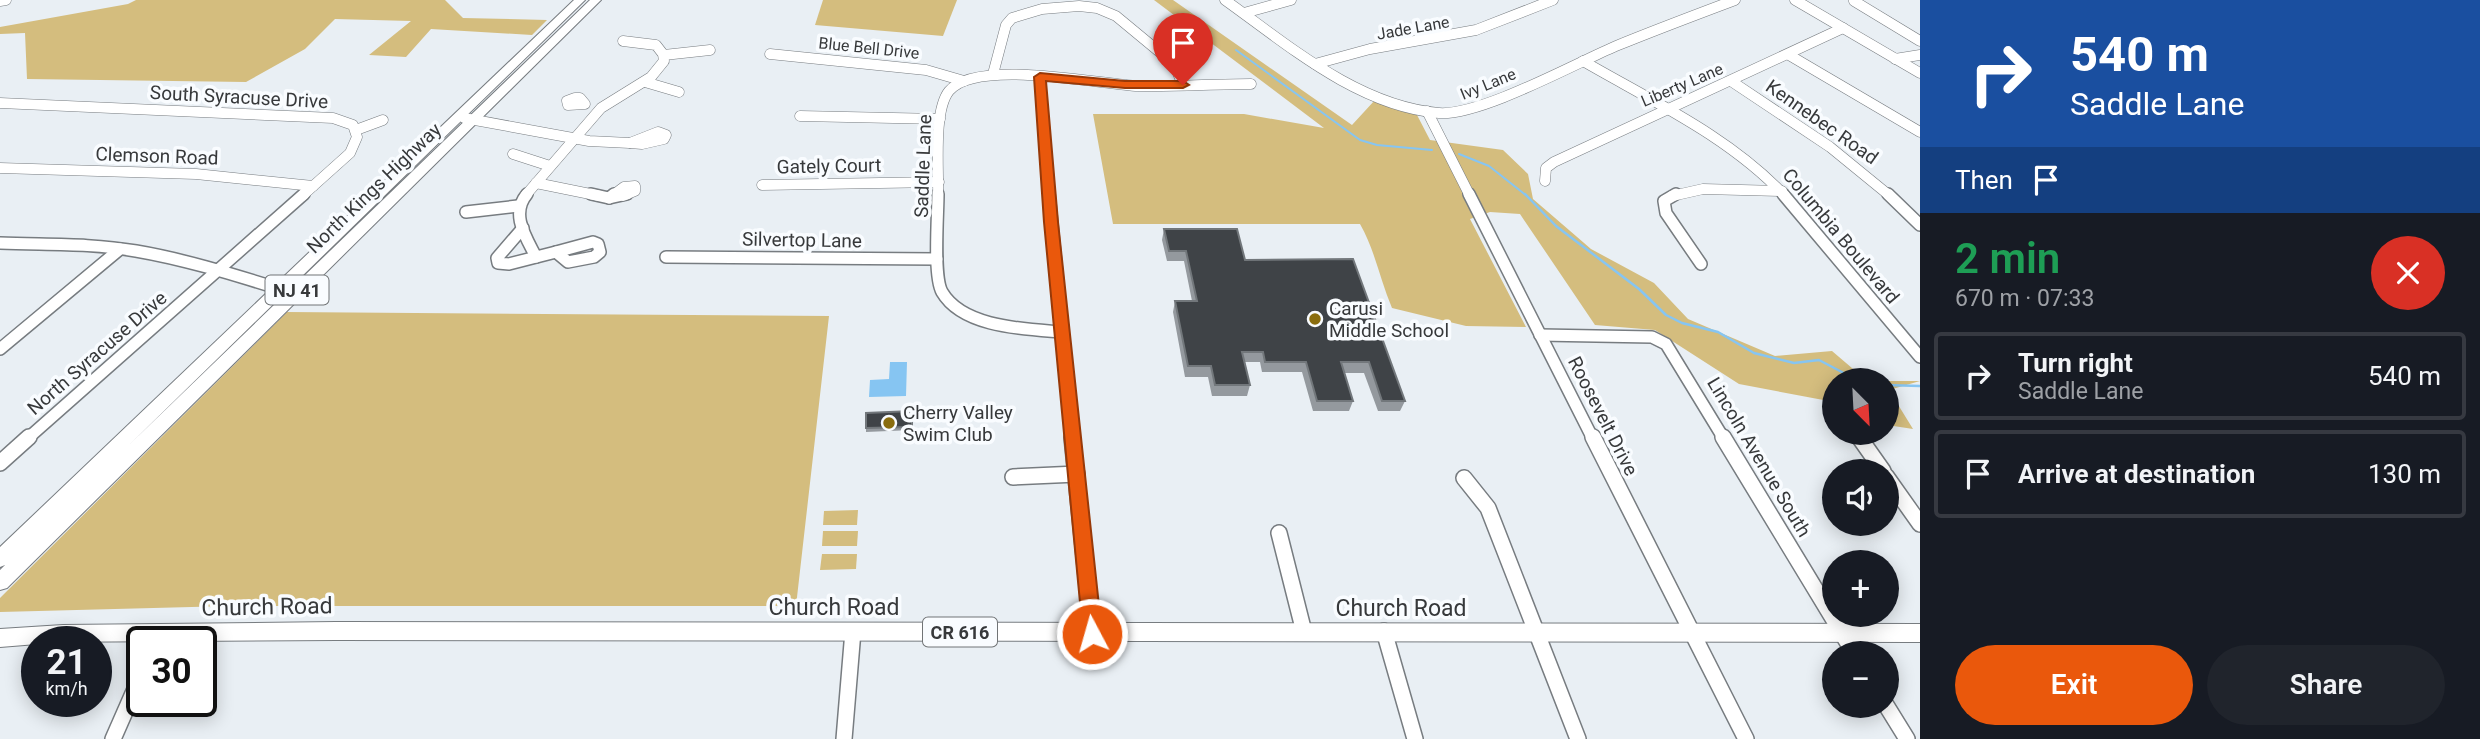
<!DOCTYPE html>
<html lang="en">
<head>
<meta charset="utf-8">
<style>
	body { margin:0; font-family:Roboto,sans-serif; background:#20242c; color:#f1f3f6; height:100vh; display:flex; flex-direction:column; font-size:26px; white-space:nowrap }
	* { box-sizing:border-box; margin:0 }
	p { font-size:23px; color:#9ea1a6 }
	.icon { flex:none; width:38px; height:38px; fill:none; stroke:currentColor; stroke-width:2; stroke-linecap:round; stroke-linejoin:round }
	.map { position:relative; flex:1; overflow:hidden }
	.panel { display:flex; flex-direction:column; background:#171b24; width:560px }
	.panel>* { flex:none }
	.hud { background:#1a4fa0; color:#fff; overflow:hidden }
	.needle { width:46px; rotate:156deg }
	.buttons { position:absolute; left:1822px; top:368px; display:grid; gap:14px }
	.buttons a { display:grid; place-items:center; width:77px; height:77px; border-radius:50%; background:#171b24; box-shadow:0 4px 18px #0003; font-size:35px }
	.speed { position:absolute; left:21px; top:626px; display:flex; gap:14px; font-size:35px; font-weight:700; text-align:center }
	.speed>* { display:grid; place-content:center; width:91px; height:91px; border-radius:50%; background:#171b24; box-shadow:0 4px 18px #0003; line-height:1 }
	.speed small { font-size:18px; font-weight:400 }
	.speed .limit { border:4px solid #111; border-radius:10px; background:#fff; color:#111 }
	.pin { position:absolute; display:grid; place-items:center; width:60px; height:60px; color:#fff; margin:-72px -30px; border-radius:50% 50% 50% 0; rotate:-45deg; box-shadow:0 0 7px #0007 }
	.pin .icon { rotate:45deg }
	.me { position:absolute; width:77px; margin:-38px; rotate:354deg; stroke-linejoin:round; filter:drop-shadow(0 0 5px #0008) }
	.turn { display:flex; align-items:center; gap:24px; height:147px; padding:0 35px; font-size:32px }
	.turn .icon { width:91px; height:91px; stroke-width:2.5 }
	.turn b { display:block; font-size:49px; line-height:60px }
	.then { display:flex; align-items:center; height:66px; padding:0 35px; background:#0003; gap:14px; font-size:26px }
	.round { display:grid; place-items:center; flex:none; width:74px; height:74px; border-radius:37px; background:#20242c }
	.headline { display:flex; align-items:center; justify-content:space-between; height:119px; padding:0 35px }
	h1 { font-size:42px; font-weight:600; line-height:52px; color:#1e9e55 }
	.action { display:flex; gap:14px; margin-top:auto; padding:14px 35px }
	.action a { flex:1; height:80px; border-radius:42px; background:#ea580c; color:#fff; font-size:28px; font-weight:600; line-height:80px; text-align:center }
	.action a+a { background:#20242c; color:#f1f3f6 }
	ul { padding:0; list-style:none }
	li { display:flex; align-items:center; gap:21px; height:88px; margin:0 14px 10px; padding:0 21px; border:4px solid #363941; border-radius:7px }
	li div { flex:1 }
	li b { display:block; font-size:26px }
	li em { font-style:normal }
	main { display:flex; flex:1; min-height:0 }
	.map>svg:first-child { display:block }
	.green { fill:#d4bd7e }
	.water { fill:#86c5f2 }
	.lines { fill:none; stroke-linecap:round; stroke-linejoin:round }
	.stream-far1 { stroke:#86c5f2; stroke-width:2 }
	.stream { stroke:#86c5f2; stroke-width:2.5 }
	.minor-far2-casing { stroke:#777c80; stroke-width:11 }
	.minor-far1-casing { stroke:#777c80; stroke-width:14 }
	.minor-casing { stroke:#777c80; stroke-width:18 }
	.major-casing { stroke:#777c80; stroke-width:2 }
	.minor-far2 { stroke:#fff; stroke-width:10 }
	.minor-far1 { stroke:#fff; stroke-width:11 }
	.minor { stroke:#fff; stroke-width:15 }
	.major { fill:#fff; fill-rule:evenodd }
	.wall { fill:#94999e }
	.building { fill:#3f4347; stroke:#72777b; stroke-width:2 }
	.route { fill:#ea580c; stroke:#983908; stroke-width:2 }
	.poi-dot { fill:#8a6d0e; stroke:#f9fcff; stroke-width:2.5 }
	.labels { text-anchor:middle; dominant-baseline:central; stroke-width:7; stroke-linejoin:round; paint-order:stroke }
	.far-street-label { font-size:16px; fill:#37393b; stroke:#f9fcff }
	.shield { fill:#f9fcff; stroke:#717476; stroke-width:2 }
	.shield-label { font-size:18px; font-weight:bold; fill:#37393b }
	.street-label { font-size:19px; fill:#37393b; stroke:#f9fcff }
	.poi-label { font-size:19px; fill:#37393b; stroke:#f9fcff; text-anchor:start }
	.near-street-label { font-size:23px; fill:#37393b; stroke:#f9fcff }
</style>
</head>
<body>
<main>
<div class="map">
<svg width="1920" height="739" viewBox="0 0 1920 739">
	<rect width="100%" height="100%" fill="#e9eff4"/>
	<g class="green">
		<path d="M136 0H445L463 18 547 20 532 35 431 29 406 57 369 55 411 21 335 19 305 49 246 82 27 79 25 33 0 34V27L128 4Z"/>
		<path d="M823 0H957L943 36 815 25Z"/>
		<path d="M1154 0H1173L1352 125 1375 100 1417 115 1430 140 1503 150 1528 174 1533 199 1591 249 1654 283 1688 319 1775 356 1832 351 1866 380H1834V402L1739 384 1655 330 1595 325 1520 214 1490 212 1470 219 1526 327 1466 326 1392 308C1380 280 1375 250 1360 224H1113L1093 114H1244L1324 128Z"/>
		<path d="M287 312 829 316 796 606H230L0 612V598Z"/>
		<path d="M1887 381H1920L1889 390 1913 429 1887 425Z"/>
		<path d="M858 510 857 525H823L824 511Z"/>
		<path d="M823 531H858L857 546H822Z"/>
		<path d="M822 554H857L856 569 820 570Z"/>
	</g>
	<path class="water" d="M890 362H907L906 396 869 397 870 380 889 379Z"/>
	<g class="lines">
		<g class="stream-far1">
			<path d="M1236 50 1360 140 1377 145 1432 150"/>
			<path d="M1459 154 1489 166 1527 196"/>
		</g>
		<g class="stream">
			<path d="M1525 194 1556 226 1639 289 1666 315 1682 323 1718 332 1754 353 1794 363 1819 360 1857 380"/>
			<path d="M1886 385 1920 386"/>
		</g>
		<g class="minor-far2-casing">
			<g id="minor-far2">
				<path d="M1225 0C1288 45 1358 106 1439 113 1480 116 1574 64 1616 46 1655 30 1695 15 1735 0"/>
				<path d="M1795 0 1920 73"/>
				<path d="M0 1 6 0"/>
				<path d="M1854 1 1920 41"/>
				<path d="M1244 13 1291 0"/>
				<path d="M770 54 926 70 964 81"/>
				<path d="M664 55 710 50"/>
				<path d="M1789 55 1920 132"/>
				<path d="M1895 59 1920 55"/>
				<path d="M1583 61C1652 101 1730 137 1785 196"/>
				<path d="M1315 64 1370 49 1476 30 1553 0"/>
				<path d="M993 74 1006 25 1012 18 1042 9 1079 6 1097 8 1116 16 1174 64 1183 85"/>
				<path d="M1040 77 1049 196"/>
				<path d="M1731 81 1830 147 1890 196"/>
				<path d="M645 82 679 92"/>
				<path d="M575 98H580L585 104 568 105 567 101Z"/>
				<path d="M0 103 333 118 353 125 357 137 350 153 302 196"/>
				<path d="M1427 111 1470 196"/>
				<path d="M800 116 940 119"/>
				<path d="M464 118 589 141 630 143"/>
				<path d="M356 130 383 120"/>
				<path d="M658 132 666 135 664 139 642 144 630 143Z"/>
				<path d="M513 154 550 166"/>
				<path d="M0 168 196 174 313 186"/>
				<path d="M1545 181 1546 168 1554 162 1843 28"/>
				<path d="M536 183 600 196"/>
				<path d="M762 185 939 182"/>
				<path d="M525 196 601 108 651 77 664 61 663 54 656 45 623 41"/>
				<path d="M612 196 624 187 635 186V191L623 196"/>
				<path d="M938 196C939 170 933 111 949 91 976 58 1098 84 1138 86 1176 87 1213 84 1251 84"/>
				<path d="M1672 196 1703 189 1782 191"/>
			</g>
		</g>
		<g class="minor-far1-casing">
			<g id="minor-far1">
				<path d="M527 194C510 214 526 237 536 257"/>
				<path d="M591 194 609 198"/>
				<path d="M614 194 609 198 627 194"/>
				<path d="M938 194C938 215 933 276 942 292 963 328 1026 329 1062 332"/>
				<path d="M1049 194 1073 439"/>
				<path d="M1469 194 1593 439"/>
				<path d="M1676 194 1664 201 1666 213 1701 264"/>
				<path d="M1783 194 1920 357"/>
				<path d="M1888 194 1920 225"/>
				<path d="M466 212 518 206"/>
				<path d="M523 228 497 258 498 263 509 264 556 252"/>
				<path d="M593 242 598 244 600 252 594 257 568 262 556 252Z"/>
				<path d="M0 243C45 245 91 243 136 251 189 260 241 277 293 293"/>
				<path d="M666 257 937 259"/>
				<path d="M1540 335 1652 337 1666 344 1724 439"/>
				<path d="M0 349 120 249"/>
				<path d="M1856 432 1861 439"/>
				<path d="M27 439 304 194"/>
			</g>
		</g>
		<g class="minor-casing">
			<g id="minor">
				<path d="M1072 437 1092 634"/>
				<path d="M1593 437 1746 739"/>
				<path d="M1723 437 1854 653"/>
				<path d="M1859 437 1883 471"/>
				<path d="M0 463 29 437"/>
				<path d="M1886 476 1920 524"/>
				<path d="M1013 477 1077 474"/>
				<path d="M1464 478 1488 508 1578 739"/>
				<path d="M1279 533 1304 632"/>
				<path d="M1384 631 1415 739"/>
				<path d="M1886 705 1907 739"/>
				<path d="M113 739 142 673"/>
				<path d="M844 739 853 631"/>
			</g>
		</g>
		<g class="major-casing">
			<g id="major">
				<path d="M574 0H585L129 445 590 0H601L7 588 0 590V570L5 565 0 567V547Z"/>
				<path d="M336 622 1920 624V642L336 640 37 642V644L0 647V629L63 625Z"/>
			</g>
		</g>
		<use href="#minor-far2" class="minor-far2"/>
		<use href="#minor-far1" class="minor-far1"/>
		<use href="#minor" class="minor"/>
		<use href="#major" class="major"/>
	</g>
	<g class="wall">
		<path d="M1164 229 1245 260 1353 259 1405 401 1400 411H1378L1364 373H1344L1353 401 1349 411H1313L1302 372H1262L1260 362H1245L1250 385 1247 396H1212L1208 377H1185L1173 312 1175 301H1192L1184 261H1167L1162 240Z"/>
		<path d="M912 411V430L866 432V428Z"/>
	</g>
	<g class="building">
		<path d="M1164 229H1237L1245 260 1353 259 1405 401H1382L1369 362H1341L1353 401H1317L1306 362H1265L1263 352H1242L1250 385H1215L1211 366H1188L1175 301H1197L1186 251H1169Z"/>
		<path d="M912 411V427L866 428V413Z"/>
	</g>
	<path class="route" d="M1040 73 1125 81H1183L1189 85 1183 88H1125L1046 81 1058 222 1102 634 1099 640 1092 642 1085 640 1083 634 1044 222 1034 77Z"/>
	<g class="poi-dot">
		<circle cx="1315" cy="319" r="7"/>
		<circle cx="889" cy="423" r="7"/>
	</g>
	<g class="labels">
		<g class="far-street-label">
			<text transform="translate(1413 28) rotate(-10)">Jade Lane</text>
			<text transform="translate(869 48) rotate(6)">Blue Bell Drive</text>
			<text transform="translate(1488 84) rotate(-22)">Ivy Lane</text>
			<text transform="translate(1682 85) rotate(-23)">Liberty Lane</text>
		</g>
		<g class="shield">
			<rect x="265.5" y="275.5" width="63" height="29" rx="5"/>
			<rect x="923" y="617.5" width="74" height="29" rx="5"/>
		</g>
		<g class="shield-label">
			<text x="297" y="290">NJ 41</text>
			<text x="960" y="632">CR 616</text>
		</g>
		<g class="street-label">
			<text transform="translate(239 97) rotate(3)">South Syracuse Drive</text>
			<text transform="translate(1822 122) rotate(35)">Kennebec Road</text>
			<text transform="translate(157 156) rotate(2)">Clemson Road</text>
			<text transform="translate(829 166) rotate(-1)">Gately Court</text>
			<text transform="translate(923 166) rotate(-88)">Saddle Lane</text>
			<text transform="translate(374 188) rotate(-44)">North Kings Highway</text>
			<text transform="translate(1841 236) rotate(50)">Columbia Boulevard</text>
			<text transform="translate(802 240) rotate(1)">Silvertop Lane</text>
			<text transform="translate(97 353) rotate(-41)">North Syracuse Drive</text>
			<text transform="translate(1603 416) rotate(63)">Roosevelt Drive</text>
			<text transform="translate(1759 457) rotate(59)">Lincoln Avenue South</text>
		</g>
		<g class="poi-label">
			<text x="1329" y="308">Carusi<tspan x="1329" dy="22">Middle School</tspan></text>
			<text x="903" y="412">Cherry Valley<tspan x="903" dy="22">Swim Club</tspan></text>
		</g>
		<g class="near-street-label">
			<text transform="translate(267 607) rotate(-1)">Church Road</text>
			<text x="834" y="607">Church Road</text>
			<text x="1401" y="608">Church Road</text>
		</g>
	</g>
</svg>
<div class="buttons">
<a><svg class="needle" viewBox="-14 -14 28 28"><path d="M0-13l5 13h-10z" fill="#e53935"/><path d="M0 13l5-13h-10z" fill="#9ea1a6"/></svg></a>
<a><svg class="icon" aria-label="sound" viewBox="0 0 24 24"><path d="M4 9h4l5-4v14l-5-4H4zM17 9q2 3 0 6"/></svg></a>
<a>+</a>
<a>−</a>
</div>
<div class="speed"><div>21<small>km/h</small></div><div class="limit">30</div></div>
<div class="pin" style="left:1183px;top:85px;background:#d93025"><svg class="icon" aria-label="arrive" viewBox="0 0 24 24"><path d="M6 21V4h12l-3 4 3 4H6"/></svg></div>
<svg class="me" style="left:1092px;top:634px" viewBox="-20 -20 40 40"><circle r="17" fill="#ea580c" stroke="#fff" stroke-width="3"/><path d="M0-11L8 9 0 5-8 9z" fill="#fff"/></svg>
</div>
<section class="panel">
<div class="hud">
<div class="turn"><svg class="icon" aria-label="right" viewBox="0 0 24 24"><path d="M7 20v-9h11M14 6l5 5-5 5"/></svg><div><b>540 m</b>Saddle Lane</div></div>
<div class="then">Then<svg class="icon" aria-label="arrive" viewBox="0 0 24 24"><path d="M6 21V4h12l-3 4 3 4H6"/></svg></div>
</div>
<div class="headline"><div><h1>2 min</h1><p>670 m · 07:33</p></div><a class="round" style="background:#d93025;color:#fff"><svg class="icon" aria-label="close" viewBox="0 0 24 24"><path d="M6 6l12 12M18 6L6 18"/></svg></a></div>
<ul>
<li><svg class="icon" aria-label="right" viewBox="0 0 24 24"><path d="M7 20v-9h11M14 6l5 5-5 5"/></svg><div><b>Turn right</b><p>Saddle Lane</p></div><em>540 m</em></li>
<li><svg class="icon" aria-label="arrive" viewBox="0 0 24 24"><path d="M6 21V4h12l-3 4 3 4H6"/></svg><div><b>Arrive at destination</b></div><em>130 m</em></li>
</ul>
<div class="action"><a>Exit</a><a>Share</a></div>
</section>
</main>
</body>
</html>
